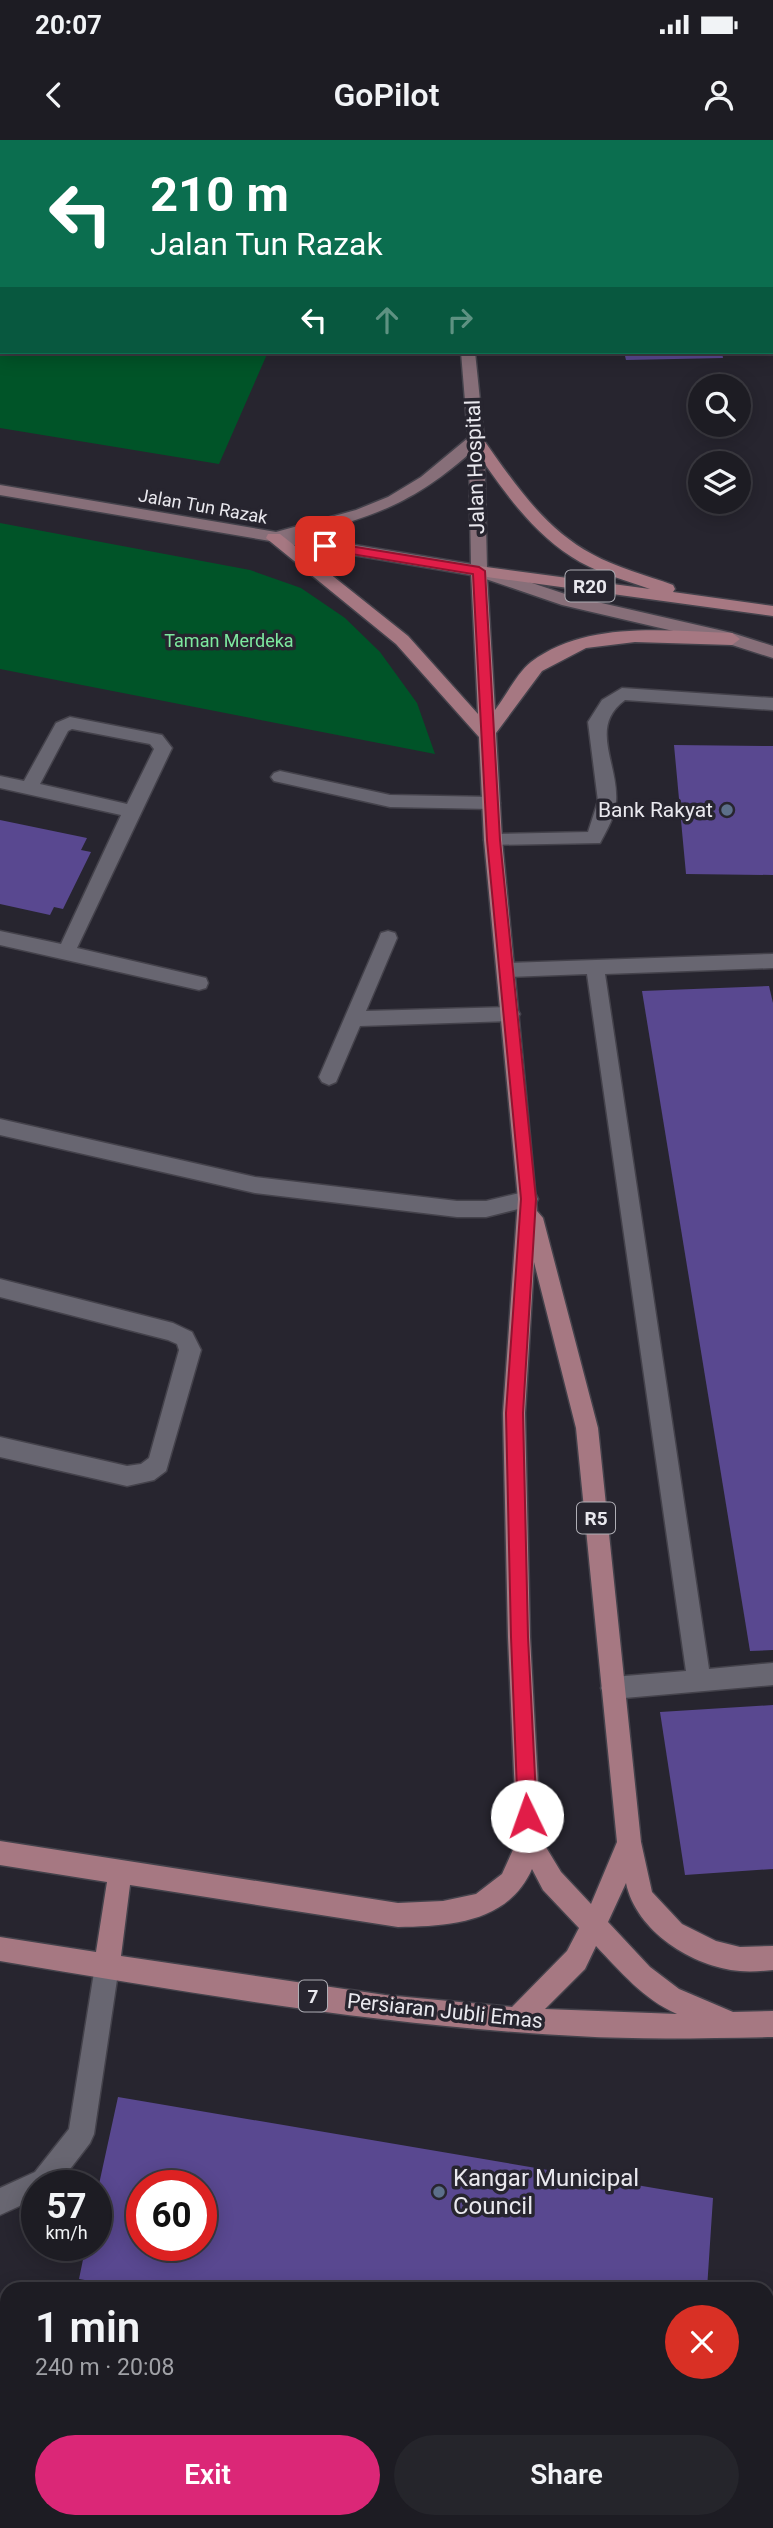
<!DOCTYPE html>
<html lang="en">
<head>
<meta charset="utf-8">
<style>
	body { margin:0; font-family:Roboto,sans-serif; background:#25252b; color:#f1f3f6; height:100vh; display:flex; flex-direction:column; font-size:26px; white-space:nowrap }
	* { box-sizing:border-box; margin:0 }
	p { font-size:23px; color:#a0a1a6 }
	.icon { flex:none; width:38px; height:38px; fill:none; stroke:currentColor; stroke-width:2; stroke-linecap:round; stroke-linejoin:round }
	.map { position:relative; flex:1; overflow:hidden }
	.sheet { position:absolute; left:0px; top:2142px; width:774px; height:247px; display:flex; flex-direction:column; background:#1d1c23; border-radius:21px 21px 0 0; box-shadow:0 4px 18px #0003,0 0 0 2px #3b3a41 }
	.sheet>* { flex:none }
	.guide { position:absolute; left:0px; top:0px; width:774px; height:214px; box-shadow:0 4px 18px #0003,0 0 0 2px #3b3a41; background:#0b6e4f; color:#fff; overflow:hidden }
	.buttons { position:absolute; left:688px; top:234px; display:grid; gap:14px }
	.buttons a { display:grid; place-items:center; width:63px; height:63px; border-radius:50%; background:#1d1c23; box-shadow:0 4px 18px #0003,0 0 0 2px #3b3a41; font-size:35px }
	.speed { position:absolute; left:21px; top:2030px; display:flex; gap:14px; font-size:35px; font-weight:700; text-align:center }
	.speed>* { display:grid; place-content:center; width:91px; height:91px; border-radius:50%; background:#1d1c23; box-shadow:0 4px 18px #0003,0 0 0 2px #3b3a41; line-height:1 }
	.speed small { font-size:18px; font-weight:400 }
	.speed .limit { border:10px solid #d22; background:#fff; color:#111 }
	.pin { position:absolute; display:grid; place-items:center; width:60px; height:60px; color:#fff; margin:-30px; border-radius:14px; box-shadow:0 4px 10px #0006 }
	.me { position:absolute; width:77px; margin:-38px; rotate:357deg; stroke-linejoin:round; filter:drop-shadow(0 0 5px #0008) }
	.turn { display:flex; align-items:center; gap:24px; height:147px; padding:0 35px; font-size:32px }
	.turn .icon { width:91px; height:91px; stroke-width:2.5 }
	.turn b { display:block; font-size:49px; line-height:60px }
	.lanes { display:flex; align-items:center; height:66px; padding:0 35px; background:#0003; justify-content:center; gap:35px; direction:ltr }
	.lanes .off { opacity:.35 }
	.round { display:grid; place-items:center; flex:none; width:74px; height:74px; border-radius:37px; background:#25252b }
	.headline { display:flex; align-items:center; justify-content:space-between; height:119px; padding:0 35px }
	h1 { font-size:42px; font-weight:600; line-height:52px }
	.button { display:flex; gap:14px; margin-top:auto; padding:14px 35px }
	.button a { flex:1; height:80px; border-radius:42px; background:#db2777; color:#fff; font-size:28px; font-weight:600; line-height:80px; text-align:center }
	.button a+a { background:#25252b; color:#f1f3f6 }
	.status { display:flex; justify-content:space-between; align-items:center; height:49px; padding:0 35px; background:#1d1c23; direction:ltr }
	.status svg { height:19px; fill:currentColor }
	header { display:flex; justify-content:space-between; align-items:center; height:91px; padding:0 35px; background:#1d1c23; font-size:32px; font-weight:600 }
	.map>svg:first-child { display:block }
	.medical { fill:#3c2829 }
	.green { fill:#005428 }
	.water { fill:#173575 }
	.building { fill:#594890; fill-rule:evenodd }
	.lines { fill:none; stroke-linecap:round; stroke-linejoin:round }
	.lane-casing { stroke:#44424b; stroke-width:3 }
	.secondary-casing { stroke:#44424b; stroke-width:3 }
	.primary-casing { stroke:#44424b; stroke-width:3 }
	.lane { fill:#686671; fill-rule:evenodd }
	.secondary { fill:#876f79; fill-rule:evenodd }
	.primary { fill:#a67882; fill-rule:evenodd }
	.route { fill:#e11d48; stroke:#92132f; stroke-width:2 }
	.service-dot { fill:#5c6f8a; stroke:#27252f; stroke-width:2.5 }
	.labels { text-anchor:middle; dominant-baseline:central; stroke-width:7; stroke-linejoin:round; paint-order:stroke }
	.far-street-label { font-size:18px; fill:#e9e8ee; stroke:#27252f }
	.far-park-label { font-size:18px; fill:#7de99f; stroke:#27252f }
	.shield { fill:#27252f; stroke:#afaeb5; stroke-width:2 }
	.shield-label { font-size:19px; font-weight:bold; fill:#e9e8ee }
	.street-label { font-size:21px; fill:#e9e8ee; stroke:#27252f }
	.poi-label { font-size:21px; fill:#e9e8ee; stroke:#27252f; text-anchor:end }
	.near-poi-label { font-size:24px; fill:#e9e8ee; stroke:#27252f; text-anchor:start }
</style>
</head>
<body>
<div class="status"><b>20:07</b><svg viewBox="0 0 49 12"><path d="M0 12V9h3v3zM5 12V6h3v6zM10 12V3h3v9zM15 12V0h3v12zM26 1h20v11H26zM47 4h2v5h-2z"/></svg></div>
<header><svg class="icon" aria-label="back" viewBox="0 0 24 24"><path d="M15 5l-7 7 7 7"/></svg>GoPilot<svg class="icon" aria-label="person" viewBox="0 0 24 24"><circle cx="12" cy="8" r="4"/><path d="M4 21q1-7 8-7t8 7"/></svg></header>
<div class="map">
<svg width="773" height="2388" viewBox="0 0 773 2388">
	<rect width="100%" height="100%" fill="#27252f"/>
	<path class="medical" d="M0 0H409V2H2V33Z"/>
	<g class="green">
		<path d="M0 32 2 212H268L219 324 0 288Z"/>
		<path d="M0 383 250 430 301 448 345 478 380 512 417 563 435 614 0 529Z"/>
	</g>
	<g class="water">
		<path d="M0 2162 7 2163V2369L0 2367Z"/>
		<path d="M773 2292V2388H71L50 2382H766L767 2293Z"/>
	</g>
	<g class="building">
		<path d="M624 212H722L723 218 626 220Z"/>
		<path d="M674 605 773 606V735L686 734Z"/>
		<path d="M0 680 87 698 81 710 91 712 63 769 54 767 50 775 0 764Z"/>
		<path d="M769 846 773 863V1510L750 1511 642 851Z"/>
		<path d="M773 1565V1729L685 1735 660 1572Z"/>
		<path d="M118 1957 713 2058 707 2149H137L79 2139 86 2105H96V2058ZM142 2046H201V2105H142Z"/>
	</g>
	<g class="lines">
		<g class="lane-casing">
			<g id="lane">
				<path d="M84 0H107L109 2H85Z"/>
				<path d="M229 0H243L228 2Z"/>
				<path d="M504 0H518L519 2H505Z"/>
				<path d="M622 548 773 558V570L625 560C588 587 619 624 616 662 615 676 607 690 600 703L487 705 484 700 487 695 493 694 588 692 598 661 588 582 602 560Z"/>
				<path d="M70 577 162 595 172 608 77 808 206 838 208 843 206 848 199 850 0 805V791L61 804 121 675 0 648V636L24 641 56 583ZM72 589 150 604 154 609 127 664 40 644 68 591Z"/>
				<path d="M280 631 390 655 491 657 497 659 500 663 497 667 491 669 390 667 274 641 271 637 274 633Z"/>
				<path d="M388 791 395 793 397 798 366 871 510 867 517 869 520 874 517 879 510 881 360 886 336 942 329 945 322 942 319 937 379 798 381 793Z"/>
				<path d="M773 814V828L605 834 709 1529 773 1523V1545L613 1559 605 1556 601 1548 605 1540 613 1537 686 1531 587 834 507 837 500 835 498 830 500 825 507 823Z"/>
				<path d="M0 979 255 1037 457 1061H486L528 1051 535 1053 538 1059 535 1065 486 1077H457L255 1053 0 995Z"/>
				<path d="M0 1139 173 1183 192 1192 201 1210 166 1331 154 1340 127 1346 0 1317V1297L127 1326 141 1324 149 1318 179 1210 177 1204 168 1200 0 1157Z"/>
				<path d="M107 1814 116 1817 119 1826 94 1994 90 2003 57 2046H37V2058L0 2075V2048L35 2032 69 1989 95 1826 98 1817Z"/>
			</g>
		</g>
		<g class="secondary-casing">
			<g id="secondary">
				<rect x="442" y="0" width="14" height="2"/>
				<path d="M461 212H475L484 299 487 428 571 456 732 493 773 506V518L729 504 562 465 477 436 0 355V345L276 392 356 370 388 357 421 337 468 298ZM469 314 471 424 300 396C372 377 412 364 469 314Z"/>
			</g>
		</g>
		<g class="primary-casing">
			<path id="primary" d="M476 294 481 296C512 340 543 388 592 414 617 428 646 435 673 445L675 449 673 452 773 466V476L487 437 495 570C506 556 517 533 531 522 587 480 666 491 732 493L740 499 732 505 635 502 586 508 542 531 496 593 502 700 537 1071 543 1078 598 1288 641 1702 652 1752 682 1784 716 1801 740 1807 773 1806V1830C762 1831 751 1832 740 1831 692 1827 636 1791 626 1743L608 1782 650 1827 679 1849 733 1872 773 1871V1897C708 1898 642 1900 577 1896 383 1886 192 1853 0 1821V1797L96 1812 107 1742 0 1725V1701L398 1763 443 1761 476 1754 502 1734 517 1701 508 1497 503 1273 518 1059 484 700 479 597 396 504 266 398 268 394H280L408 496 478 574 471 431 473 427 479 426 650 449C627 441 602 434 580 422 531 394 499 345 468 299ZM534 1122 576 1288 617 1702 591 1764 561 1732 541 1699 530 1497 525 1273ZM532 1729 543 1750 579 1788 567 1811 512 1867 385 1855 121 1816 130 1745 398 1787C450 1786 508 1783 532 1729ZM596 1806C621 1832 643 1859 677 1874L545 1869 585 1829Z"/>
		</g>
		<use href="#lane" class="lane"/>
		<use href="#secondary" class="secondary"/>
		<use href="#primary" class="primary"/>
	</g>
	<path class="route" d="M325 402 479 427 485 431 500 700 536 1059 523 1273 528 1497 537 1676 534 1682 527 1685 521 1682 518 1676 511 1497 506 1273 521 1059 487 700 473 434 321 409V403Z"/>
	<g class="service-dot">
		<circle cx="727" cy="670" r="7"/>
		<circle cx="439" cy="2052" r="7"/>
	</g>
	<g class="labels">
		<g class="far-street-label">
			<text transform="translate(203 366) rotate(10)">Jalan Tun Razak</text>
		</g>
		<g class="far-park-label">
			<text x="229" y="500">Taman Merdeka</text>
		</g>
		<g class="shield">
			<rect x="565.5" y="430.5" width="49" height="31" rx="5"/>
			<rect x="577" y="1362.5" width="38" height="31" rx="5"/>
			<rect x="299" y="1840.5" width="28" height="31" rx="5"/>
		</g>
		<g class="shield-label">
			<text x="590" y="446">R20</text>
			<text x="596" y="1378">R5</text>
			<text x="313" y="1856">7</text>
		</g>
		<g class="street-label">
			<text transform="translate(475 327) rotate(-92)">Jalan Hospital</text>
			<text transform="translate(445 1871) rotate(6)">Persiaran Jubli Emas</text>
		</g>
		<g class="poi-label">
			<text x="713" y="670">Bank Rakyat</text>
		</g>
		<g class="near-poi-label">
			<text x="453" y="2038">Kangar Municipal<tspan x="453" dy="28">Council</tspan></text>
		</g>
	</g>
</svg>
<div class="buttons">
<a><svg class="icon" aria-label="search" viewBox="0 0 24 24"><circle cx="10" cy="10" r="6"/><path d="M15 15l6 6"/></svg></a>
<a><svg class="icon" aria-label="layers" viewBox="0 0 24 24"><path d="M12 4l9 5-9 5-9-5zM3 14l9 5 9-5"/></svg></a>
</div>
<div class="speed"><div>57<small>km/h</small></div><div class="limit">60</div></div>
<div class="pin" style="left:325px;top:406px;background:#d93025"><svg class="icon" aria-label="arrive" viewBox="0 0 24 24"><path d="M6 21V4h12l-3 4 3 4H6"/></svg></div>
<svg class="me" style="left:527px;top:1676px" viewBox="-20 -20 40 40"><circle r="19" fill="#fff"/><path d="M0-13L10 11 0 6-10 11z" fill="#e11d48"/></svg>
<div class="guide">
<div class="turn"><svg class="icon" aria-label="left" viewBox="0 0 24 24"><path d="M17 20v-9H6M10 6l-5 5 5 5"/></svg><div><b>210 m</b>Jalan Tun Razak</div></div>
<div class="lanes"><svg class="icon" aria-label="left" viewBox="0 0 24 24"><path d="M17 20v-9H6M10 6l-5 5 5 5"/></svg><svg class="icon off" aria-label="ahead" viewBox="0 0 24 24"><path d="M12 20V5M6 11l6-6 6 6"/></svg><svg class="icon off" aria-label="right" viewBox="0 0 24 24"><path d="M7 20v-9h11M14 6l5 5-5 5"/></svg></div>
</div>
<section class="sheet">
<div class="headline"><div><h1>1 min</h1><p>240 m · 20:08</p></div><a class="round" style="background:#d93025;color:#fff"><svg class="icon" aria-label="close" viewBox="0 0 24 24"><path d="M6 6l12 12M18 6L6 18"/></svg></a></div>
<div class="button"><a>Exit</a><a>Share</a></div>
</section>
</div>
</body>
</html>
